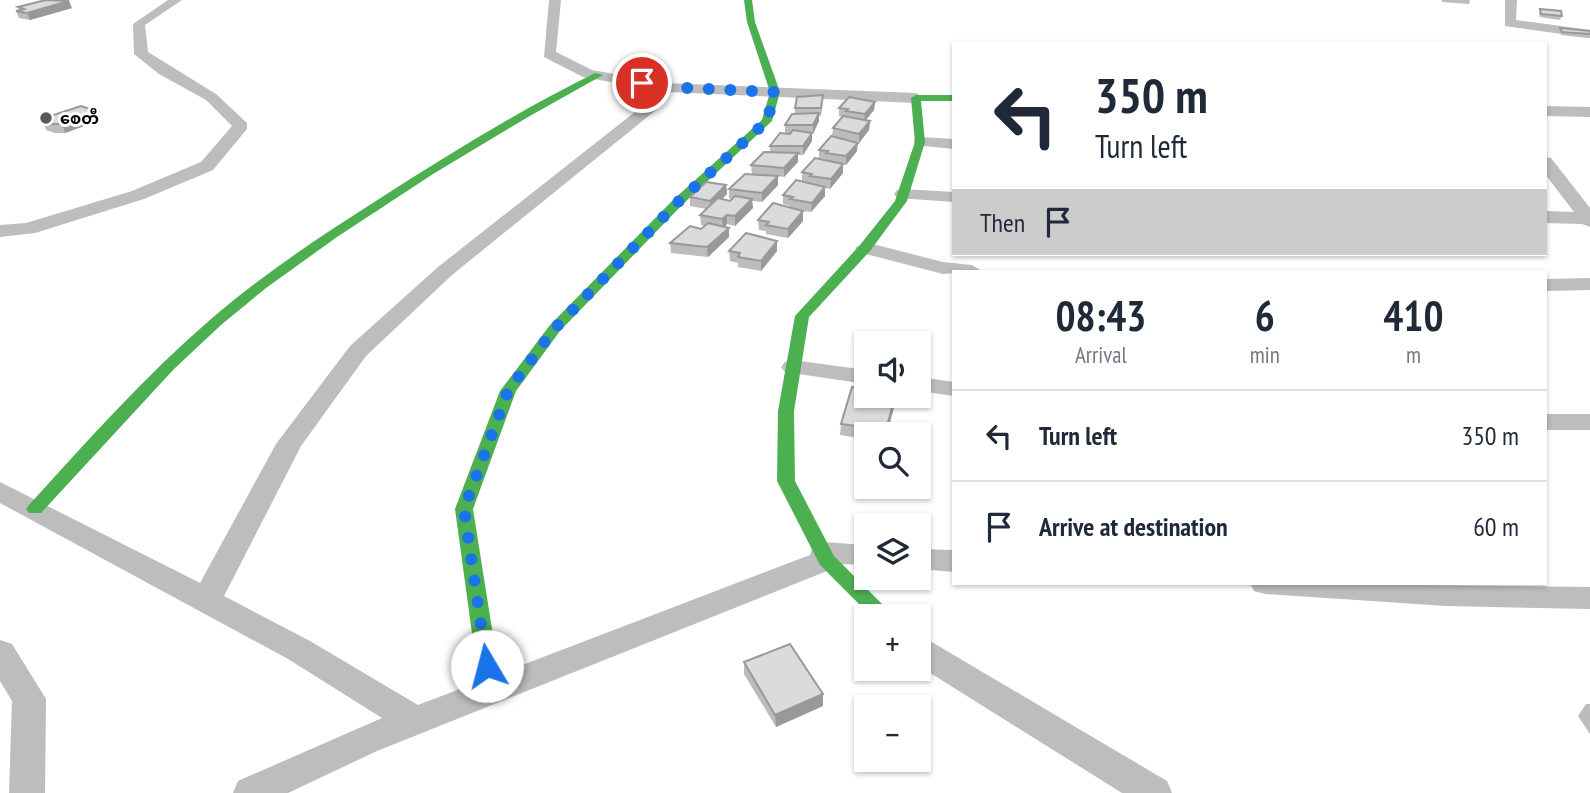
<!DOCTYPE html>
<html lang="en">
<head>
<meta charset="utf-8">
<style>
	body { margin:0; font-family:"PT Sans Narrow","Noto Sans Myanmar",sans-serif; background:#f6f6f7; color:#1f2937; height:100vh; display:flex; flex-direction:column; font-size:26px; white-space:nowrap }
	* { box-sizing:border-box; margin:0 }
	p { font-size:23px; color:#747a83 }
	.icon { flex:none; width:38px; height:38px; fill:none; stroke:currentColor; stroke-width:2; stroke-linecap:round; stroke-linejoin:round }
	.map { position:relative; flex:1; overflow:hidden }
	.side { position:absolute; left:952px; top:270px; width:595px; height:315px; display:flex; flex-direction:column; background:#fff; border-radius:0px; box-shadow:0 2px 5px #0004 }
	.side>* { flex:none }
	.guide { position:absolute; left:952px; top:42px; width:595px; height:214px; border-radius:0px; box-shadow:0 2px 5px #0004; background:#fff; color:#1f2937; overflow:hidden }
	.fabs { position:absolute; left:854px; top:331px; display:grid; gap:14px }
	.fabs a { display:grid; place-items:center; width:77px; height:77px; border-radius:0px; background:#fff; box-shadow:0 2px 5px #0004; font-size:35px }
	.pin { position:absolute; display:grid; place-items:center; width:60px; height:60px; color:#fff; margin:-30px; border:4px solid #fff; border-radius:50%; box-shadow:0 2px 7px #0007 }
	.me { position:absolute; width:77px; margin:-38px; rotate:352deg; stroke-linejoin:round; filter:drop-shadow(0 0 5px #0008) }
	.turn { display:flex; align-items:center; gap:24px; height:147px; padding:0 28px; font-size:32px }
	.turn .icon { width:91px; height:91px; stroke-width:2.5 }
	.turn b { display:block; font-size:49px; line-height:60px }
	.then { display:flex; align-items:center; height:66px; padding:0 28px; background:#0003; gap:14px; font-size:26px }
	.eta { display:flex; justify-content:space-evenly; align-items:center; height:119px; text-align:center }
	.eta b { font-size:42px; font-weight:700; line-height:49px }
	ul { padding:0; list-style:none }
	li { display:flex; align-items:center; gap:21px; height:91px; padding:0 28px; border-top:2px solid #e0e1e3 }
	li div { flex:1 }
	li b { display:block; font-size:26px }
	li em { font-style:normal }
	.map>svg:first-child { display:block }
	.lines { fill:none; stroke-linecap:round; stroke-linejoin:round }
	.street { fill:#bdbdbd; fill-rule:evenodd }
	.fast { fill:#4caf50; fill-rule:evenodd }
	.wall { fill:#bcbcbc }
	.shaded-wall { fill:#999 }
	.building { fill:#dbdbdb; stroke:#999; stroke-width:2 }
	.route { stroke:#1a73e8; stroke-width:12; stroke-dasharray:0 21.6 }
	.poi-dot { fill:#595959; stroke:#fff; stroke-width:2.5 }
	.labels { text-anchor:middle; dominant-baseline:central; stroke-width:6; stroke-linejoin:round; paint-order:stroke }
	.far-poi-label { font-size:16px; font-weight:bold; fill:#000; stroke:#fff; text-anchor:start }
</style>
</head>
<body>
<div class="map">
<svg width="1590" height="793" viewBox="0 0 1590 793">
	<rect width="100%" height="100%" fill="#fff"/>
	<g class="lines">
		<g class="street">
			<path d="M168 0H182L145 25 148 52 216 94 247 123V129L213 170 144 199 35 233 0 237V225L26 223 132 191 201 162 232 126 206 100 159 74 134 54 133 24Z"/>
			<path d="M549 0H561L556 52 592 70 664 83 916 93 924 98 916 103 668 92 656 110 452 275 366 356 301 446 224 596 310 641 418 705 810 555 813 545 823 542 866 545V565L840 564 837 567 377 751 288 793H233L238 781 382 718 288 659 0 503V482L200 583 276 444 350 346 438 267 645 104 655 90 583 77 544 57Z"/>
			<path d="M1505 0H1517L1516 20 1590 30V38L1505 26Z"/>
			<path d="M1545 106 1590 107V117L1545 116Z"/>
			<path d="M920 137 954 139V149L914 145V139Z"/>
			<path d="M1545 157 1551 158 1590 208V227L1582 224 1545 223V211L1574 212 1545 174Z"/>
			<path d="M903 189 954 192V202L897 198 894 194 897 190Z"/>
			<path d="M865 242 943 262 972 265 982 271 943 274 858 252 855 248Z"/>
			<path d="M1590 278V290L1545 291V279Z"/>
			<path d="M793 360 866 370V384L785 372 781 367 785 362Z"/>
			<path d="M919 377 954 382V396L919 391Z"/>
			<rect x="1545" y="414" width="45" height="16"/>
			<path d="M919 549 954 550V572L919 569Z"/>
			<path d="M1250 583 1590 587V609L1446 606 1265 594 1254 591Z"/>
			<path d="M919 637 930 641 1167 781 1172 793H1122L919 666Z"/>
			<path d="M0 640 12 644 46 699 45 793H9L12 701 0 681Z"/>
		</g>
		<g class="fast">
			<path d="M744 0H752L755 22 780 92 772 121 682 205 560 331 516 391 473 509 502 692 499 698 491 701 483 698 480 692 455 509 500 391 550 325 674 199 762 120 770 92 747 22Z"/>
			<path d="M595 73 603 75 528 117 433 174 337 237 266 288 221 325 174 369 41 513H29L26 509 29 505C87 441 145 376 211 319 263 274 321 236 379 199 449 154 520 110 595 73Z"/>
			<path d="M954 95V101H921L925 142 907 201 870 251 809 317 794 411 795 481 834 556 894 616H871L820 565 777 481 778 411 795 316 860 245 895 201 915 142 911 98 916 95Z"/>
		</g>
	</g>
	<g class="wall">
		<path d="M1442 0H1470L1469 4 1442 2Z"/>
		<path d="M18 7 72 8 30 20 19 18 16 11 19 10Z"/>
		<path d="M1540 9 1562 16 1560 20 1540 17 1539 13Z"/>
		<path d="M1560 28 1590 34 1588 38 1561 35 1559 32Z"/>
		<path d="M875 102 874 110 866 120 870 121 869 130 859 143 832 136 833 128 843 117 839 116V108Z"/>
		<path d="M823 103 821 116H819V121L813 134H812V141L803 155H798V162L784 177 778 176V185L762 202 752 201 753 208 735 226 727 224 725 227 729 228V237L708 257 671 253 670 243 701 229 705 226 701 225 700 215 706 209 690 206V197L726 185 727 194 722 199 730 201 732 199 729 198V189L752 174 751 165 770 152V146L785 133V125L795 113V108Z"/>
		<path d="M44 118 101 120 65 133H55L46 130 43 122 45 121Z"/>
		<path d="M819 150 857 151 846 165H843V173L830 189 825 188V196L811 212 802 211H803V221L788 238 766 234V231L759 230 758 220 790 208V206L783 204V195L810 183 802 181V172L826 160V159L819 158Z"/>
		<path d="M729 251H777L761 271 738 267V263L730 261Z"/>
		<path d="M866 396H895V403L887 434H866V439L840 435 841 424Z"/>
		<path d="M744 662 823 694V706L776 727 744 674Z"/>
		<path d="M1586 704H1590V734L1578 716Z"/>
	</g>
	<g class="shaded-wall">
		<path d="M69 1 72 8 30 20 27 13Z"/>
		<path d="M875 102 874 110 864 122 865 114Z"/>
		<path d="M98 112 101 120 65 133 62 124Z"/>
		<path d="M819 113V121L813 134V125Z"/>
		<path d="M870 121 869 130 859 143V134Z"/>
		<path d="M812 133V141L803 155V146Z"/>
		<path d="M858 143 857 151 846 165V156Z"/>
		<path d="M798 153V162L784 177V168Z"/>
		<path d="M843 164V173L830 189 831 179Z"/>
		<path d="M778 176V185L762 202V193Z"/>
		<path d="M726 185 727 194 711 210 710 201Z"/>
		<path d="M825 187V196L811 212 812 203Z"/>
		<path d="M752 199 753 208 735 226V216Z"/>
		<path d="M803 211V221L788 238V229Z"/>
		<path d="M727 215V224L723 229 722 219Z"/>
		<path d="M729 228V237L708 257 707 247Z"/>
		<path d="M777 241V251L761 271V261Z"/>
		<path d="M895 396V403L887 434H886Z"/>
		<path d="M823 694V706L776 727 775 715Z"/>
	</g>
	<g class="building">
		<path d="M46 0 69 1 27 13 16 11 24 9 18 7Z"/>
		<path d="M1540 9 1561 11 1562 16 1541 14Z"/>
		<path d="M1560 28 1590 31V34L1562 32Z"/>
		<path d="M823 95 821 108H795L797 97Z"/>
		<path d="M849 97 875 102 865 114 846 111 848 109 839 108Z"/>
		<path d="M81 106 98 112 62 124H51L43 122 49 120 44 118Z"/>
		<path d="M819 113 813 125H785L792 114Z"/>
		<path d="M843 116 870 121 859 134 833 128Z"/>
		<path d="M793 130 812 133 803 146H770L780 133 790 134Z"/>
		<path d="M831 136 858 143 846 156 826 153 828 151 819 150Z"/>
		<path d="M764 152 798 153 784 168 751 165Z"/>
		<path d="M815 158 843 164 831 179 810 176 812 174 802 172Z"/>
		<path d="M745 174 778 176 762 193 729 189Z"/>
		<path d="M796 180 825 187 812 203 790 199 793 197 783 195Z"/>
		<path d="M706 182 726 185 710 201 690 197Z"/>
		<path d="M735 196 752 199 735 216 727 215 722 219 700 215 718 198 730 201Z"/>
		<path d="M773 203 803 211 788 229 766 225 769 222 758 220Z"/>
		<path d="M708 223 729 228 707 247 670 243 690 226 701 229Z"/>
		<path d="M746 233 777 241 761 261 738 257 740 253 729 251Z"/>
		<path d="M852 387 866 388V396H895L886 430 841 424Z"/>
		<path d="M790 644 823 694 775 715 744 662Z"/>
	</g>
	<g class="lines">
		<path class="route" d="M487 666 464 509 508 391 555 328 678 202 767 121 775 92 664 87 642 83"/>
	</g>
	<circle class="poi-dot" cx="46" cy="118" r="7"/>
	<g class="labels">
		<g class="far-poi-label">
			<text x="60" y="118">စေတီ</text>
		</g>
	</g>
</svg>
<div class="fabs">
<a><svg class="icon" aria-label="sound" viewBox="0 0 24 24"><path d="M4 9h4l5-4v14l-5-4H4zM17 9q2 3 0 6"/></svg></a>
<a><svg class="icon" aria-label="search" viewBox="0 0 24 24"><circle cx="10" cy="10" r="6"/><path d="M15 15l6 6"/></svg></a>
<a><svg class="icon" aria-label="layers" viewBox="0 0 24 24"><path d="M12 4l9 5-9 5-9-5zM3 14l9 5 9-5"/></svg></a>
<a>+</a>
<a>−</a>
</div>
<div class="pin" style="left:642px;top:83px;background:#d93025"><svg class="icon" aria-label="arrive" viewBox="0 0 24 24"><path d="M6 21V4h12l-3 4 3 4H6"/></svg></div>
<svg class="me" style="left:487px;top:666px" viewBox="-20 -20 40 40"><circle r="19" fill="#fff"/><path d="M0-13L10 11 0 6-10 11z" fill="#1a73e8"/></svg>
<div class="guide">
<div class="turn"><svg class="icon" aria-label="left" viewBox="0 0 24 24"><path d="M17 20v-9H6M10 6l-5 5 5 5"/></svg><div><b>350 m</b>Turn left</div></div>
<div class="then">Then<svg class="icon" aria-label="arrive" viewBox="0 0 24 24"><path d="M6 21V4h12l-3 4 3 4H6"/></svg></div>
</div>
<section class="side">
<div class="eta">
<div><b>08:43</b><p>Arrival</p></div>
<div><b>6</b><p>min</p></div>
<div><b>410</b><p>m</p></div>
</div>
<ul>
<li><svg class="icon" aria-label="left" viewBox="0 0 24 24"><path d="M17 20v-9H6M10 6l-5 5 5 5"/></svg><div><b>Turn left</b></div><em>350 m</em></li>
<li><svg class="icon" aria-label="arrive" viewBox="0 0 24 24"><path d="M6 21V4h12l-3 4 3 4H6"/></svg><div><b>Arrive at destination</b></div><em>60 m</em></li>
</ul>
</section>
</div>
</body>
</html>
